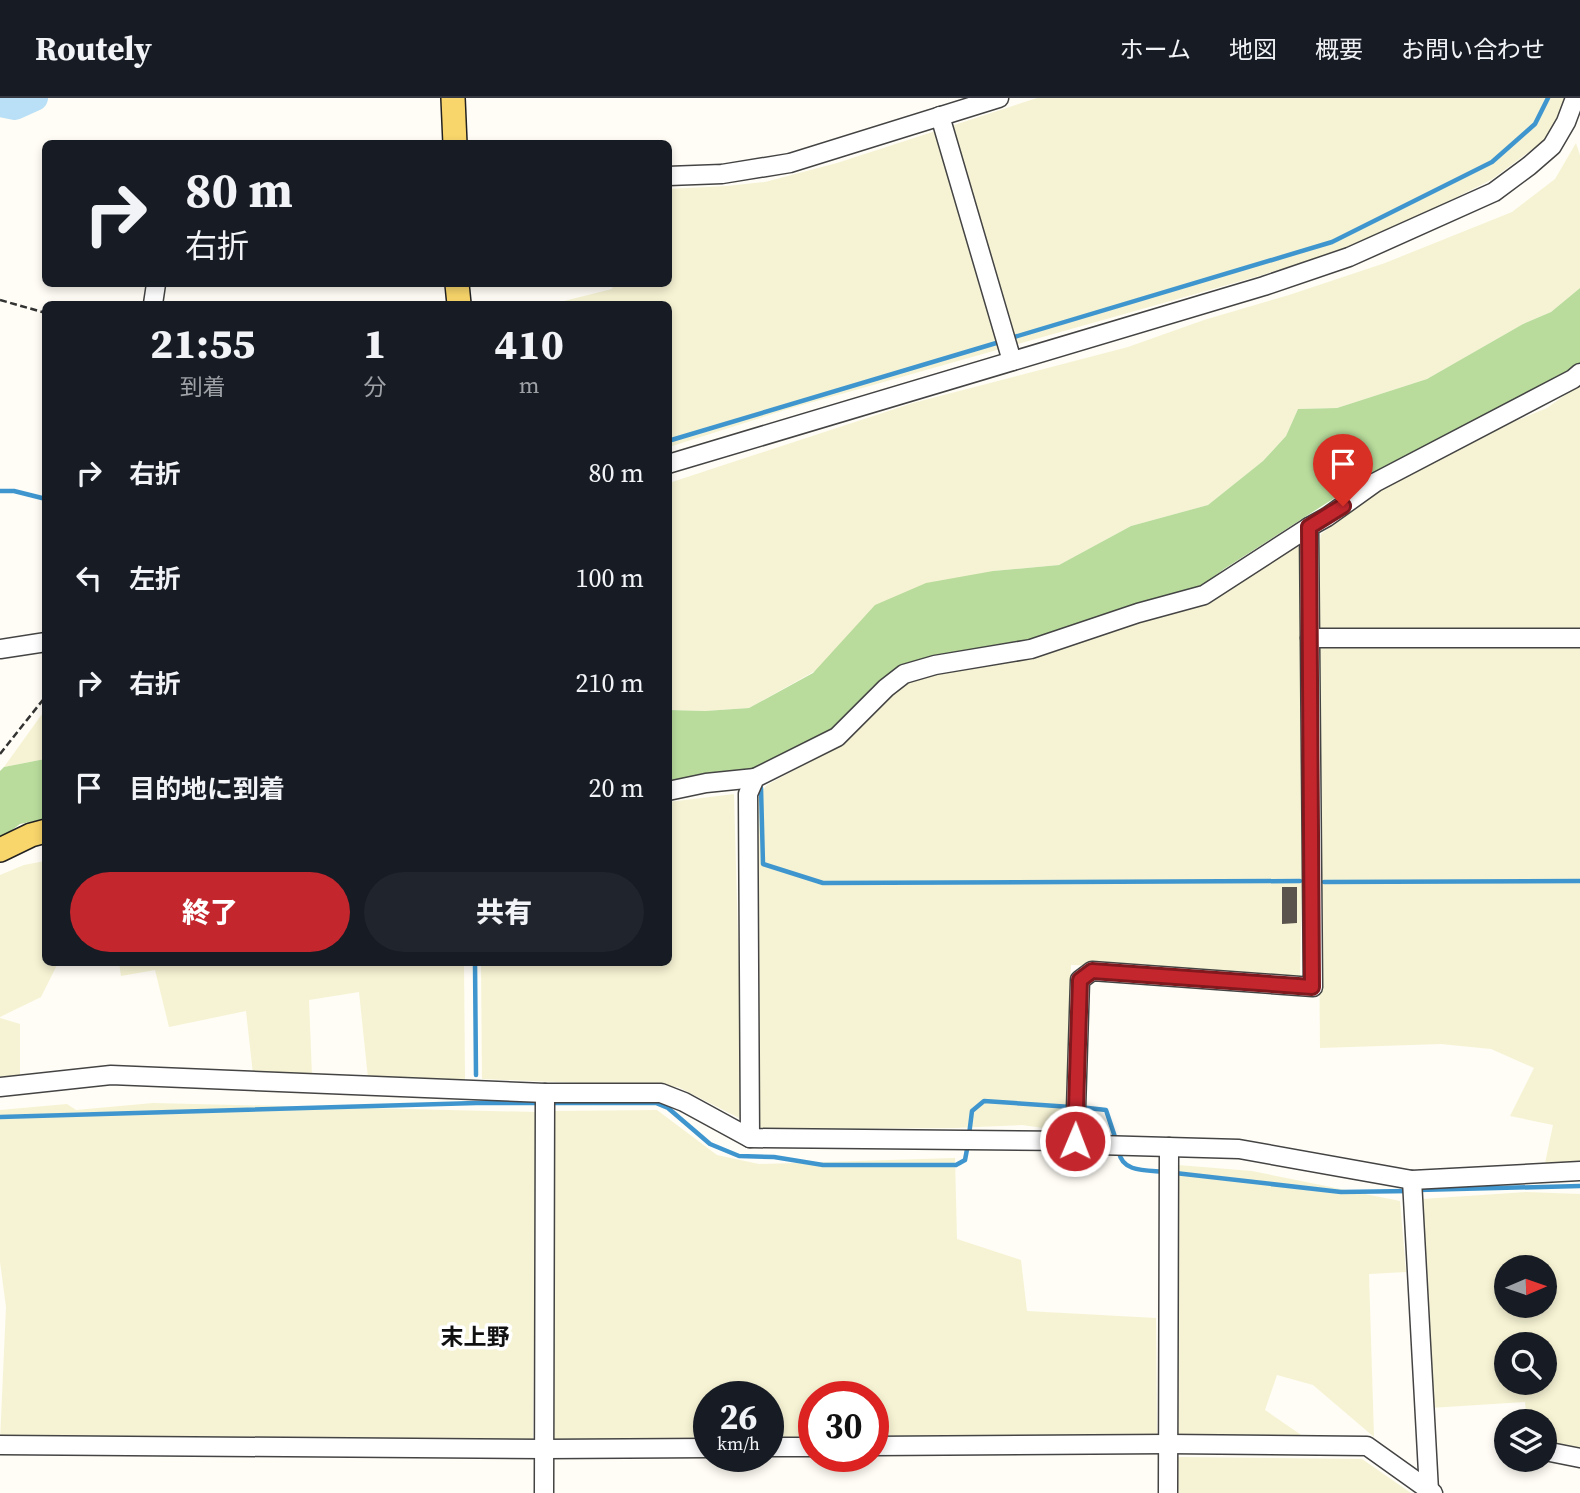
<!DOCTYPE html>
<html lang="ja">
<head>
<meta charset="utf-8">
<style>
	body { margin:0; font-family:"Source Serif 4","Noto Sans JP",serif; background:#20242c; color:#f1f3f6; height:100vh; display:flex; flex-direction:column; font-size:26px; white-space:nowrap }
	* { box-sizing:border-box; margin:0 }
	p { font-size:23px; color:#9ea1a6 }
	.icon { flex:none; width:38px; height:38px; fill:none; stroke:currentColor; stroke-width:2; stroke-linecap:round; stroke-linejoin:round }
	.map { position:relative; flex:1; overflow:hidden }
	.panel { position:absolute; left:42px; top:203px; width:630px; height:665px; display:flex; flex-direction:column; background:#171b24; border-radius:10px; box-shadow:0 4px 10px #0003 }
	.panel>* { flex:none }
	.top-card { position:absolute; left:42px; top:42px; width:630px; height:147px; border-radius:10px; box-shadow:0 4px 10px #0003; background:#171b24; color:#f1f3f6; overflow:hidden }
	.needle { width:46px; rotate:88deg }
	.fabs { position:absolute; left:1494px; top:1157px; display:grid; gap:14px }
	.fabs a { display:grid; place-items:center; width:63px; height:63px; border-radius:50%; background:#171b24; box-shadow:0 4px 10px #0003; font-size:35px }
	.speed { position:absolute; left:693px; top:1283px; display:flex; gap:14px; font-size:35px; font-weight:700; text-align:center }
	.speed>* { display:grid; place-content:center; width:91px; height:91px; border-radius:50%; background:#171b24; box-shadow:0 4px 10px #0003; line-height:1 }
	.speed small { font-size:18px; font-weight:400 }
	.speed .limit { border:10px solid #d22; background:#fff; color:#111 }
	.pin { position:absolute; display:grid; place-items:center; width:60px; height:60px; color:#fff; margin:-72px -30px; border-radius:50% 50% 50% 0; rotate:-45deg; box-shadow:0 0 7px #0007 }
	.pin .icon { rotate:45deg }
	.me { position:absolute; width:77px; margin:-38px; rotate:1deg; stroke-linejoin:round; filter:drop-shadow(0 0 5px #0008) }
	.turn { display:flex; align-items:center; gap:24px; height:147px; padding:0 28px; font-size:32px }
	.turn .icon { width:91px; height:91px; stroke-width:2.5 }
	.turn b { display:block; font-size:49px; line-height:60px }
	.eta { display:flex; justify-content:space-evenly; align-items:center; height:119px; text-align:center }
	.eta b { font-size:42px; font-weight:800; line-height:49px }
	.cta { display:flex; gap:14px; margin-top:auto; padding:14px 28px }
	.cta a { flex:1; height:80px; border-radius:42px; background:#c4262e; color:#fff; font-size:28px; font-weight:800; line-height:80px; text-align:center }
	.cta a+a { background:#20242c; color:#f1f3f6 }
	ul { padding:0; list-style:none }
	li { display:flex; align-items:center; gap:21px; height:105px; padding:0 28px }
	li div { flex:1 }
	li b { display:block; font-size:26px }
	li em { font-style:normal }
	header { display:flex; align-items:center; gap:42px; box-sizing:border-box; height:98px; padding:0 35px; background:#171b24; border-bottom:2px solid #363941 }
	header strong { font-size:33px }
	nav { display:flex; gap:38px; margin-inline-start:auto; font-size:24px }
	.map>svg:first-child { display:block }
	.farmland { fill:#f6f3d4; fill-rule:evenodd }
	.forest { fill:#b9dc9c }
	.lines { fill:none; stroke-linecap:round; stroke-linejoin:round }
	.stream { stroke:#3f96cf; stroke-width:4.5 }
	.river { stroke:#b9e0f7; stroke-width:26 }
	.building { fill:#5a524d }
	.minor-casing { stroke:#444; stroke-width:21 }
	.major-casing { stroke:#222; stroke-width:26 }
	.path { stroke:#333; stroke-width:2.5; stroke-dasharray:7 3.5; stroke-linecap:butt }
	.minor { stroke:#fff; stroke-width:18 }
	.major { stroke:#f9d66b; stroke-width:23 }
	.route-casing { stroke:#7f191e; stroke-width:18 }
	.route { stroke:#c4262e; stroke-width:12 }
	.labels { text-anchor:middle; dominant-baseline:central; stroke-width:7; stroke-linejoin:round; paint-order:stroke }
	.neighbourhood-label { font-size:23px; font-weight:bold; fill:#111; stroke:#fff }
</style>
</head>
<body>
<header>
<strong>Routely</strong>
<nav><a>ホーム</a><a>地図</a><a>概要</a><a>お問い合わせ</a></nav>
</header>
<div class="map">
<svg width="1580" height="1395" viewBox="0 0 1580 1395">
	<rect width="100%" height="100%" fill="#fffdf5"/>
	<g class="farmland">
		<path d="M1037 0H1567L1545 42 1491 82 1364 145 1259 178 788 311 669 349 668 206H531L564 203 612 191 613 186H668L669 91 727 88 765 84 837 65Z"/>
		<path d="M1576 45 1580 57V190L1551 214 1523 226 1427 281 1337 310 1298 311 1286 338 1263 363 1208 407 1131 428 1059 467 993 473 749 610 705 613 669 612V385L913 305 1128 249 1204 222 1289 197 1385 165 1512 114 1555 81Z"/>
		<path d="M1580 286V1068L1544 1070 1553 1027 1510 1018 1534 970 1491 951 1441 946 1320 950 1317 577 1319 449 1321 436 1378 394 1491 333 1547 310Z"/>
		<path d="M1296 446 1300 451 1303 730 1300 880 1136 869 1071 867 1065 1033 1022 1027 955 1030 759 1031 756 701 767 687 842 646 903 586 930 577 1008 563 1209 503Z"/>
		<path d="M45 612V661L4 669Z"/>
		<path d="M734 696 743 1022 678 989 482 981 481 865 668 864 669 704Z"/>
		<path d="M45 763 46 864 58 865 41 899 0 919V777L24 767Z"/>
		<path d="M119 865H464L465 981 368 980 359 894 309 902 312 978 253 976 246 913 169 929 155 872 121 878Z"/>
		<path d="M0 920 20 926V980L0 982Z"/>
		<path d="M153 1005 536 1014 533 1344 0 1343 6 1209 0 1164V1012L67 1006 76 1012Z"/>
		<path d="M657 1012 717 1057 759 1066 955 1060 957 1141 1021 1162 1027 1213 1156 1220 1157 1341H873V1298H814V1342H768V1298H709V1342H551L553 1013Z"/>
		<path d="M1178 1067 1252 1073 1400 1103 1406 1174 1369 1176 1374 1339 1313 1287 1277 1277 1265 1312 1307 1341H1174Z"/>
		<path d="M1526 1094 1580 1096V1352L1545 1345V1323H1527L1525 1304 1430 1310 1422 1101ZM1507 1169H1545V1208H1507ZM1507 1246H1545V1284H1507Z"/>
		<path d="M1176 1359 1362 1361 1411 1395H1176Z"/>
	</g>
	<g class="forest">
		<path d="M1580 190V265L1576 269 1492 316 1350 390 1224 471 1197 491 1128 509 1071 533 1023 547 902 568 872 589 844 624 785 657 746 674 669 686V612L705 613 749 610 813 575 875 507 926 485 993 473 1059 467 1131 428 1208 407 1263 363 1286 338 1298 311 1337 310 1427 281 1523 226 1551 214Z"/>
		<path d="M45 661V721L20 726 0 741V673L4 669Z"/>
	</g>
	<g class="lines">
		<g class="stream">
			<path d="M1011 240 1332 144 1492 64 1535 26 1548 0"/>
			<path d="M668 343 1003 243"/>
			<path d="M0 393H14L46 401"/>
			<path d="M761 690 763 766 823 785 1300 783"/>
			<path d="M1324 784 1580 783"/>
			<path d="M475 864 476 977"/>
			<path d="M550 1005H656L668 1010 710 1046 739 1058 774 1059 823 1067H956L965 1062 968 1046"/>
			<path d="M1079 1009 1106 1012 1116 1042"/>
			<path d="M0 1019 476 1005H541"/>
			<path d="M969 1037 972 1013 984 1003 1071 1009"/>
			<path d="M1119 1054C1122 1075 1148 1072 1166 1074"/>
			<path d="M1175 1075 1341 1094 1410 1093"/>
			<path d="M1418 1092 1580 1088"/>
		</g>
		<path class="river" d="M0 6 15 9 35 0"/>
	</g>
	<path class="building" d="M1282 789H1297V825L1282 826Z"/>
	<g class="lines">
		<g class="minor-casing">
			<g id="minor">
				<path d="M940 18 1012 263"/>
				<path d="M668 78 722 76 790 65 999 0"/>
				<path d="M153 206 156 186"/>
				<path d="M668 366 1264 188 1349 159 1494 94 1529 68 1552 48 1566 24 1575 0"/>
				<path d="M1310 540H1580"/>
				<path d="M0 551 46 544"/>
				<path d="M668 693 706 685 755 680"/>
				<path d="M0 989 111 977 545 995H661L684 1004 750 1040 1075 1043 1098 1047 1239 1051 1412 1082 1580 1073"/>
				<path d="M750 1040 748 696 755 680 837 639 886 590 904 576 935 567 1031 551 1138 515 1204 497 1309 429"/>
				<path d="M1075 1043 1080 882 1092 873 1313 889 1309 429 1327 419 1376 384 1573 281 1580 275"/>
				<path d="M1412 1082 1429 1393"/>
				<path d="M0 1347 544 1351 709 1350"/>
				<path d="M873 1348 1168 1346 1367 1348 1433 1395"/>
				<path d="M768 1349H814"/>
				<path d="M1545 1353 1580 1360"/>
				<path d="M544 1395 545 995"/>
				<path d="M1168 1395 1169 1049"/>
			</g>
		</g>
		<g class="major-casing">
			<g id="major">
				<path d="M453 0 455 46"/>
				<path d="M457 186 459 206"/>
				<path d="M0 752 31 737 46 733"/>
			</g>
		</g>
		<g class="path">
			<path d="M0 202 46 215"/>
			<path d="M0 656 46 598"/>
		</g>
		<use href="#minor" class="minor"/>
		<use href="#major" class="major"/>
	</g>
	<g class="lines">
		<g class="route-casing">
			<path id="route" d="M1075 1043 1080 882 1092 873 1312 889 1309 429 1343 408"/>
		</g>
		<use href="#route" class="route"/>
	</g>
	<g class="labels">
		<g class="neighbourhood-label">
			<text x="475" y="1239">末上野</text>
		</g>
	</g>
</svg>
<div class="fabs">
<a><svg class="needle" viewBox="-14 -14 28 28"><path d="M0-13l5 13h-10z" fill="#e53935"/><path d="M0 13l5-13h-10z" fill="#9ea1a6"/></svg></a>
<a><svg class="icon" aria-label="search" viewBox="0 0 24 24"><circle cx="10" cy="10" r="6"/><path d="M15 15l6 6"/></svg></a>
<a><svg class="icon" aria-label="layers" viewBox="0 0 24 24"><path d="M12 4l9 5-9 5-9-5zM3 14l9 5 9-5"/></svg></a>
</div>
<div class="speed"><div>26<small>km/h</small></div><div class="limit">30</div></div>
<div class="pin" style="left:1343px;top:408px;background:#d93025"><svg class="icon" aria-label="arrive" viewBox="0 0 24 24"><path d="M6 21V4h12l-3 4 3 4H6"/></svg></div>
<svg class="me" style="left:1075px;top:1043px" viewBox="-20 -20 40 40"><circle r="17" fill="#c4262e" stroke="#fff" stroke-width="3"/><path d="M0-11L8 9 0 5-8 9z" fill="#fff"/></svg>
<div class="top-card">
<div class="turn"><svg class="icon" aria-label="right" viewBox="0 0 24 24"><path d="M7 20v-9h11M14 6l5 5-5 5"/></svg><div><b>80 m</b>右折</div></div>
</div>
<section class="panel">
<div class="eta">
<div><b>21:55</b><p>到着</p></div>
<div><b>1</b><p>分</p></div>
<div><b>410</b><p>m</p></div>
</div>
<ul>
<li><svg class="icon" aria-label="right" viewBox="0 0 24 24"><path d="M7 20v-9h11M14 6l5 5-5 5"/></svg><div><b>右折</b></div><em>80 m</em></li>
<li><svg class="icon" aria-label="left" viewBox="0 0 24 24"><path d="M17 20v-9H6M10 6l-5 5 5 5"/></svg><div><b>左折</b></div><em>100 m</em></li>
<li><svg class="icon" aria-label="right" viewBox="0 0 24 24"><path d="M7 20v-9h11M14 6l5 5-5 5"/></svg><div><b>右折</b></div><em>210 m</em></li>
<li><svg class="icon" aria-label="arrive" viewBox="0 0 24 24"><path d="M6 21V4h12l-3 4 3 4H6"/></svg><div><b>目的地に到着</b></div><em>20 m</em></li>
</ul>
<div class="cta"><a>終了</a><a>共有</a></div>
</section>
</div>
</body>
</html>
